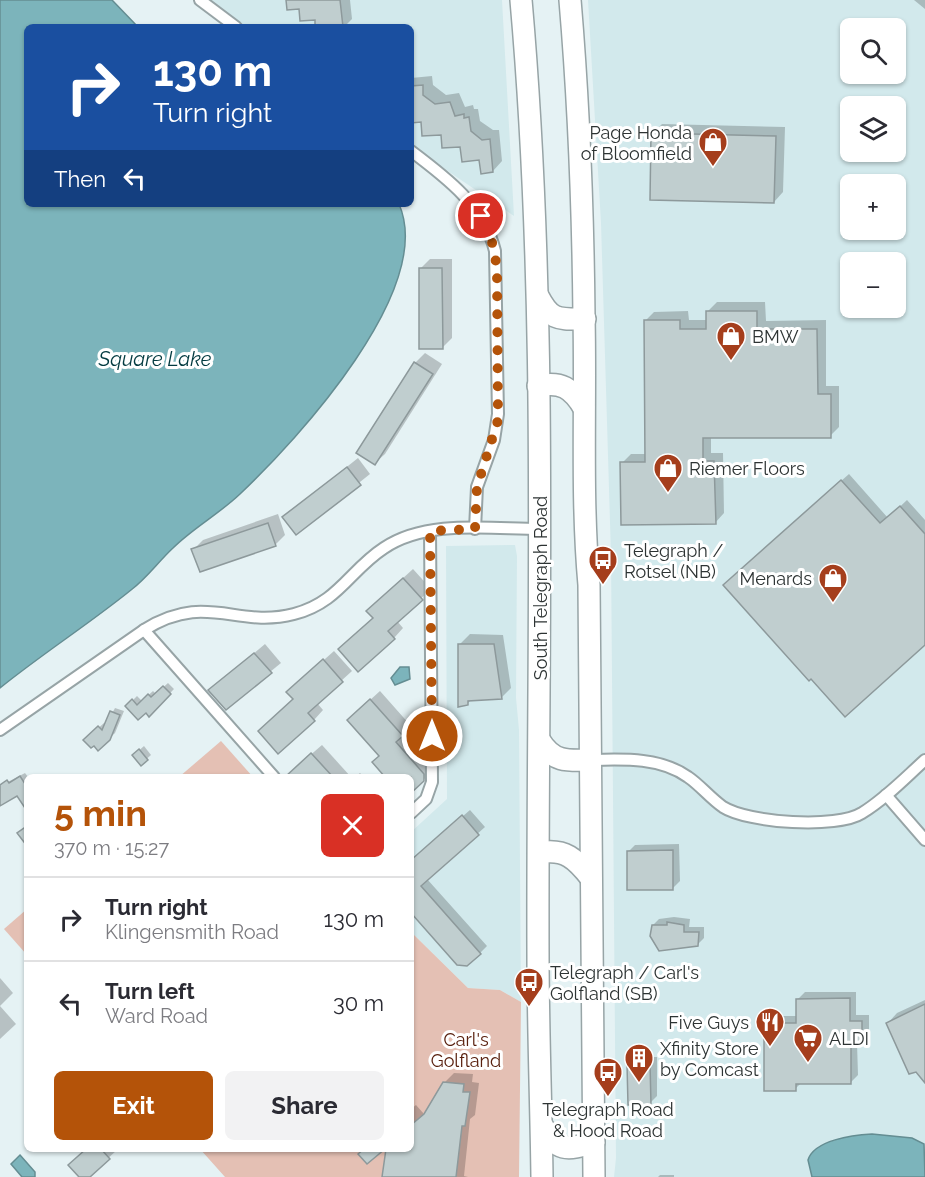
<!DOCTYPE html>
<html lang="en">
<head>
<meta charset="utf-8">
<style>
	body { margin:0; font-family:Raleway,sans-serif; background:#f2f2f3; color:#2b2b33; height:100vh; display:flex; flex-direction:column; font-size:22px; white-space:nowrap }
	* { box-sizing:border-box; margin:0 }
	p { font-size:20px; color:#7c7c81 }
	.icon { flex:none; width:33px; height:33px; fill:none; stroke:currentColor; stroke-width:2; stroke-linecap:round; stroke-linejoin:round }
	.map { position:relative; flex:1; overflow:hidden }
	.details { position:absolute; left:24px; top:774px; width:390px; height:378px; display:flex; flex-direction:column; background:#fff; border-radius:9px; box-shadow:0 2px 4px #0004 }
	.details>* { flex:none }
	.hud { position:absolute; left:24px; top:24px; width:390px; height:183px; border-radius:9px; box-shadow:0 2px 4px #0004; background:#1a4fa0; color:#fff; overflow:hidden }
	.controls { position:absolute; left:840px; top:18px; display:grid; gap:12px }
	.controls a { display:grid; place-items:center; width:66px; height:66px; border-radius:9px; background:#fff; box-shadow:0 2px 4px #0004; font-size:30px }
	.pin { position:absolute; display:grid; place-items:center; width:51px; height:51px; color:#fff; margin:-26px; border:3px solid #fff; border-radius:50%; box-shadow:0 2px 6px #0007 }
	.me { position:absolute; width:66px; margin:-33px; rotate:0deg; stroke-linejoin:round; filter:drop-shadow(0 0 4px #0008) }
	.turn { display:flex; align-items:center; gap:21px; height:126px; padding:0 30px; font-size:27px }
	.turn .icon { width:78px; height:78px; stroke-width:2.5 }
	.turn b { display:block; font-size:42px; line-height:51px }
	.then { display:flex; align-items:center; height:57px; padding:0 30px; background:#0003; gap:12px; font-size:22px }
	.round { display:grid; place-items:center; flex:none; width:63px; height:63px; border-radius:9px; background:#f2f2f3 }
	.overview { display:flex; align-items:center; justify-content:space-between; height:102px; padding:0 30px }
	h1 { font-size:36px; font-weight:700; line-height:45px; color:#b45309 }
	.cta { display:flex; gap:12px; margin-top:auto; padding:12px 30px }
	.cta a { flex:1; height:69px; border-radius:9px; background:#b45309; color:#fff; font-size:24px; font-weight:700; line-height:69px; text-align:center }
	.cta a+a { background:#f2f2f3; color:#2b2b33 }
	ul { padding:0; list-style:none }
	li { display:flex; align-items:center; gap:18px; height:84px; padding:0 30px; border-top:2px solid #e1e1e2 }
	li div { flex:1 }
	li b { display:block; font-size:22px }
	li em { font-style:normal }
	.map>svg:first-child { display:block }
	.built { fill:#d2e9ec; fill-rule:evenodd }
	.green { fill:#e4c0b4 }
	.water { fill:#7cb4bb; stroke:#648d92; stroke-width:1.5 }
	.shadow { fill:#0003 }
	.building { fill:#c0cecf; stroke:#8d999b; stroke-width:1.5 }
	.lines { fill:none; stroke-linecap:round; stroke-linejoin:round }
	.street-casing { stroke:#97a4a6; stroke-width:14 }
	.highway-casing { stroke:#97a4a6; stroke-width:24 }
	.street { stroke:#fff; stroke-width:10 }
	.highway { stroke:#fff; stroke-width:21 }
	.route { stroke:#b45309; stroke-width:10; stroke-dasharray:0 18 }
	.labels { text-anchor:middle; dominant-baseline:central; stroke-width:6; stroke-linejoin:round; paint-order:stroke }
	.poi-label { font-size:18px; fill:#2d3333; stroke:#fff; text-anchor:start }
	.street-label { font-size:18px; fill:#2d3333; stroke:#fff }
	.park-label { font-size:18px; fill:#59200e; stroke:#fff }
	.water-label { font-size:20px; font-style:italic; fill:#023a40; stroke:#fff }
</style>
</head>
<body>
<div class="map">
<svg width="925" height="1177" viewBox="0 0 925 1177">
	<rect width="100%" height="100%" fill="#e5f2f4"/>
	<g class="built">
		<path d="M211 0H502L514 216 411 146V27H246Z"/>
		<path d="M588 0H925V1177H614L616 1158 611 555 601 223ZM850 28H896V74H850ZM850 106H896V152H850ZM850 184H896V230H850ZM850 262H896V308H850Z"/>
		<path d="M515 545 517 556 516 698 519 730 521 1002 500 990 468 988 411 932V832L447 799 446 546Z"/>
	</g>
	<g class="green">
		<path d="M221 741 253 777H179Z"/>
		<path d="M27 909V955L4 929Z"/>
		<path d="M411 932 468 988 500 990 521 1002 519 1177H225L200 1149H411Z"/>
	</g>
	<g class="water">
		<path d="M0 0H112L138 27H27V204H399C436 289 298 439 240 494 219 514 193 528 173 548 158 562 147 578 131 590 89 624 42 654 0 688Z"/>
		<path d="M400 667H409L410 679 395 685 391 678Z"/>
		<path d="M872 1134 912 1138 924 1144 925 1177H812L808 1160C814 1140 853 1135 872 1134Z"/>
		<path d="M20 1155 35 1172V1177H22L11 1164Z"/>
	</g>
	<g class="shadow">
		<path d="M287 0H350L352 19 344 27H317L316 18Z"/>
		<path d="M914 0H925V9Z"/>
		<path d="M432 76 433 85 446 95 459 93 465 107 473 105 474 109H478L480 121 493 130H499L502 161 493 171 481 158 422 121 411 122V78Z"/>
		<path d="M662 124 785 127 783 192 774 202 653 133Z"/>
		<path d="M430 259H452V338L442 348 420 269Z"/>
		<path d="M717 302H765L766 321 826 320V386H839V427L830 436 711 437V453H723L724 513 715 523 622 463 631 454H647L645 321 654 312 688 311 689 320H708V311Z"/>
		<path d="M425 353 442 364 385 454 375 463 415 363Z"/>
		<path d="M358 458 370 474 296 533 284 517Z"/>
		<path d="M849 474 888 518 907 500 925 520V643L732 578Z"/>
		<path d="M278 514 285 535 275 545 193 550 203 540Z"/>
		<path d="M413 569 431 589 397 621 403 628 394 638 374 617 378 601Z"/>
		<path d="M470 634 503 635 511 688 501 698 472 699 467 704 460 644Z"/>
		<path d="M265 644 281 663 226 708 210 690Z"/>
		<path d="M334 651 352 671 317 703 323 710 314 720 294 699 298 683Z"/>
		<path d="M168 683 174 689 149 715 146 711 127 706 137 696 142 701 153 691 156 694Z"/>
		<path d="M380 691 411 726 405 732 434 764V770L411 791V777H387L380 755 358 711Z"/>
		<path d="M115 708 124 711 115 733 98 749 85 740 104 723 106 725Z"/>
		<path d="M322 745 351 777H294L300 764Z"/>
		<path d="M144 746 151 755 141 764 134 755Z"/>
		<path d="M25 773 28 777 27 806 17 794 0 804V786Z"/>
		<path d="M360 773 364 777H355Z"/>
		<path d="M470 810 485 827 427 879 487 946 480 953 411 910V861Z"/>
		<path d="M679 844 680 881 673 888 628 852 635 845Z"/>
		<path d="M674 917 690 919 689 927H704V938L698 944 653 925 659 919Z"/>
		<path d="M0 978 13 993 0 1006Z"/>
		<path d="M805 992H856V1015H869V1036L862 1043H857L858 1075 851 1082H802L795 1089 765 1023 773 1016H798V999Z"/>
		<path d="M925 1000V1080L888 1023 897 1013Z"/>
		<path d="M0 1006 16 1024 0 1039Z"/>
		<path d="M636 1057H657V1096L650 1103 629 1064Z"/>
		<path d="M454 1073 473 1074 472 1082 479 1083 475 1115 470 1119 464 1176 468 1177H383L388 1149H411V1109L416 1105 424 1114 444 1083Z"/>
		<path d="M87 1149H118L88 1177H81Z"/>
		<path d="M660 1175H674V1177H658Z"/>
	</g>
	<g class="building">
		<path d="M286 0H340L343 27H315V20L300 21 299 9 287 10Z"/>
		<path d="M423 85V95L435 104 450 102 455 116 464 114V118L469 117 471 131 482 140 490 139 493 172 481 174 479 160 462 162 460 147 442 148 441 135 422 136 421 122 411 123V86Z"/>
		<path d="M651 133 776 136 774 203 650 200Z"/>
		<path d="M419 268H442L443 349H419Z"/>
		<path d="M706 311H757V329H817L818 394H831V438H703V461H714L716 524 621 525 620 462H645L644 320H680V329H706Z"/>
		<path d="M414 362 433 374 375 465 356 453Z"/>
		<path d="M347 467 361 485 296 535 282 517Z"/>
		<path d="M841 480 880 523 900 506 925 534V645L845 717 811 679 809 681 723 585Z"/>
		<path d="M268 523 276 546 200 572 191 549Z"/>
		<path d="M403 578 423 600 388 631 395 639 358 672 338 649 373 618 366 611Z"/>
		<path d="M458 644H494L502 699 468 701V705L458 707Z"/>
		<path d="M254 653 272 673 226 710 208 690Z"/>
		<path d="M323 659 343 682 308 713 315 721 278 754 258 731 293 699 286 692Z"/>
		<path d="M163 686 171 694 149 717 146 713 138 720 125 706 132 699 137 705 148 694 151 697Z"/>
		<path d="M370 699 403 736 396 742 424 774V781L411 793V777H385L372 762 379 756 347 720Z"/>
		<path d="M110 711 120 715 110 740 98 751 94 746 91 748 83 740 98 726 102 730Z"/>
		<path d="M139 749 148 760 141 766 132 755Z"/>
		<path d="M311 753 333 777H285Z"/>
		<path d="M20 776 27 787V811L17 796 0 806V785L7 780 9 783Z"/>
		<path d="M462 815 479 835 421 886 481 954 467 966 457 965 411 913V860Z"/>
		<path d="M27 826V846L17 833Z"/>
		<path d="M673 850V890H627V851Z"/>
		<path d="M667 922 684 925V932H699L698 946 659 951 650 936 652 925H667Z"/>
		<path d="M850 998V1021H862V1044H851V1084H796V1091H764V1023H796V999Z"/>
		<path d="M925 1004V1083L916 1072 909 1074 886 1023Z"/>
		<path d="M650 1063 651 1105H628L627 1064Z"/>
		<path d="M443 1082 464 1084 463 1092H470L465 1126H462L456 1177H382L386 1149H411V1125L424 1114Z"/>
		<path d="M86 1149H101L110 1159 90 1177H79L68 1165Z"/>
		<path d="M364 1149H385L367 1164 358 1154Z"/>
	</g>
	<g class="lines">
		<g class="street-casing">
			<g id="street">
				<path d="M200 0 236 27"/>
				<path d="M411 151C447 178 484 206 495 251L498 414 494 440 477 487 475 529"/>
				<path d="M144 630 274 777"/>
				<path d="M0 730 144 630C206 591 236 629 294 614 338 603 350 570 384 548 427 519 491 529 540 529"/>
				<path d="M590 760C623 759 660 757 688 777 700 785 710 798 723 807 748 823 837 829 862 813 885 799 905 778 925 760"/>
				<path d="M886 795 925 840"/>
				<path d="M411 813 426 799 432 782 430 531"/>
			</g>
		</g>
		<g class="highway-casing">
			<g id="highway">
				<path d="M521 0C549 317 537 635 538 952 538 1027 541 1102 542 1177"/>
				<path d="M570 0C579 106 583 211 584 317 586 407 581 496 589 585L594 1177"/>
				<path d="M538 296C551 321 558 319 585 319"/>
				<path d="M538 386C561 381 572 388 584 408"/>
				<path d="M540 741C553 762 567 761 590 760"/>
				<path d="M539 853C565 848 576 859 591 878"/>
				<path d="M542 1125C557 1152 566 1151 594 1142"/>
			</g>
		</g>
		<use href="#street" class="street"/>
		<use href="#highway" class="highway"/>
	</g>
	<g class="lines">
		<path class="route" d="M432 736 430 531 475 529 477 487 498 420 497 268 493 245 481 216"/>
	</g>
	<defs>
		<g id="shop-pin" transform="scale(1.5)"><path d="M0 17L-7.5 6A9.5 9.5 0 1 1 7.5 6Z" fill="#a53e1c" stroke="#fff"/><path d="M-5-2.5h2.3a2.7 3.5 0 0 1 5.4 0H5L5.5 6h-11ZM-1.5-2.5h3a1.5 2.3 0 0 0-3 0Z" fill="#fff"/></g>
		<g id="bus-pin" transform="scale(1.5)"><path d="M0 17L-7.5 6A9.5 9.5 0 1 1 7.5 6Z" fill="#a53e1c" stroke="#fff"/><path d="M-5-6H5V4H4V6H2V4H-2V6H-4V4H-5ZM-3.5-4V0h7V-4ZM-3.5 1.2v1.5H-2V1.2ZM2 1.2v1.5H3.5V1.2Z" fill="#fff"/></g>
		<g id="restaurant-pin" transform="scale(1.5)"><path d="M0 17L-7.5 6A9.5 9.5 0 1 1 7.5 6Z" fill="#a53e1c" stroke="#fff"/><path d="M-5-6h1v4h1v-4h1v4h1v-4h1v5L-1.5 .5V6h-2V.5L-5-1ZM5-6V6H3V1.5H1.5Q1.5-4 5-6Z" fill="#fff"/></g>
		<g id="supermarket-pin" transform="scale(1.5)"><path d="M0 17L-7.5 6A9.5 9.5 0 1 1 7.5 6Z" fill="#a53e1c" stroke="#fff"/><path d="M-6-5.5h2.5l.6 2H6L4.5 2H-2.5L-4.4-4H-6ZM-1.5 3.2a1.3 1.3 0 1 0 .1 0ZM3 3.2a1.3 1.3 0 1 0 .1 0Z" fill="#fff"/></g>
		<g id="building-pin" transform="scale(1.5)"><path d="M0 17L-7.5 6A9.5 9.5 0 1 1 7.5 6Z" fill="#a53e1c" stroke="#fff"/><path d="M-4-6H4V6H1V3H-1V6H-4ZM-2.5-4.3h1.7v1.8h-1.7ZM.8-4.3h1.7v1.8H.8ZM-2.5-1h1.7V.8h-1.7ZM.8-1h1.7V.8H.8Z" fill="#fff"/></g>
	</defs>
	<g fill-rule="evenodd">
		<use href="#shop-pin" x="713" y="142"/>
		<use href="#shop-pin" x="731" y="336"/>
		<use href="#shop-pin" x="668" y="468"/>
		<use href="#bus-pin" x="603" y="560"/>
		<use href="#shop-pin" x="833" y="578"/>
		<use href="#bus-pin" x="529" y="982"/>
		<use href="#restaurant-pin" x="770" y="1022"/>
		<use href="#supermarket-pin" x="808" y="1038"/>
		<use href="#building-pin" x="639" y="1058"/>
		<use href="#bus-pin" x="608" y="1072"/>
	</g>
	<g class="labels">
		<g class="poi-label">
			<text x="692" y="132" text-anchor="end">Page Honda<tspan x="692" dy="21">of Bloomfield</tspan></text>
			<text x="752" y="336">BMW</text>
			<text x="689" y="468">Riemer Floors</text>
			<text x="624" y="550">Telegraph /<tspan x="624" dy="21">Rotsel (NB)</tspan></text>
			<text x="812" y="578" text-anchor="end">Menards</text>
			<text x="550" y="972">Telegraph / Carl's<tspan x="550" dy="21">Golfland (SB)</tspan></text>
			<text x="749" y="1022" text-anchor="end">Five Guys</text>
			<text x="829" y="1038">ALDI</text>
			<text x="660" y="1048">Xfinity Store<tspan x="660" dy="21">by Comcast</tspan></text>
			<text x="608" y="1109" text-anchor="middle">Telegraph Road<tspan x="608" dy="21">&amp; Hood Road</tspan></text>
		</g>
		<g class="street-label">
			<text transform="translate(540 588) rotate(-90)">South Telegraph Road</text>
		</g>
		<g class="park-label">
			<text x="466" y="1039">Carl's<tspan x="466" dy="21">Golfland</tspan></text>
		</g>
		<g class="water-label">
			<text x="155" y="359">Square Lake</text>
		</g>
	</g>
</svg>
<div class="controls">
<a><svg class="icon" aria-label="search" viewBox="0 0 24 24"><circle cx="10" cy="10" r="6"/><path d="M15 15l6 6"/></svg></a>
<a><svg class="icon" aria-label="layers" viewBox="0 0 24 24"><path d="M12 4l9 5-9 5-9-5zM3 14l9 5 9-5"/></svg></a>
<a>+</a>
<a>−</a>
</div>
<div class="pin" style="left:481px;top:216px;background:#d93025"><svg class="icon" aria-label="arrive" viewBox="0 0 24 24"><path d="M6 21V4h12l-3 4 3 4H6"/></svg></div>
<svg class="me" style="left:432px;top:736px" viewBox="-20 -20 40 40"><circle r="17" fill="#b45309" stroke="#fff" stroke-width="3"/><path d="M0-11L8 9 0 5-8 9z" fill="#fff"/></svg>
<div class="hud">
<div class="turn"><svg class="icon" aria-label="right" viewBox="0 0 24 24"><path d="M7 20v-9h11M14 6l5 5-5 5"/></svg><div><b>130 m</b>Turn right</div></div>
<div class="then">Then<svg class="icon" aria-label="left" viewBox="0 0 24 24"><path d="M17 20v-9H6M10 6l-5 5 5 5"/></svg></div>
</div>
<section class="details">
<div class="overview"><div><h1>5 min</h1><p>370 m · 15:27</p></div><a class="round" style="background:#d93025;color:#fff"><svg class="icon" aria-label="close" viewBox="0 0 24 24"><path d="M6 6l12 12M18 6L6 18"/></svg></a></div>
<ul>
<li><svg class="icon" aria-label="right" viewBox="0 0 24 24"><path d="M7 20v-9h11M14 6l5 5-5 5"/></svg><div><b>Turn right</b><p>Klingensmith Road</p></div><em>130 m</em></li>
<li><svg class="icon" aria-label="left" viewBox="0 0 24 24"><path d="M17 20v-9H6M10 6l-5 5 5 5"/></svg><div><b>Turn left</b><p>Ward Road</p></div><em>30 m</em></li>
</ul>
<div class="cta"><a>Exit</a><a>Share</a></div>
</section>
</div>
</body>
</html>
